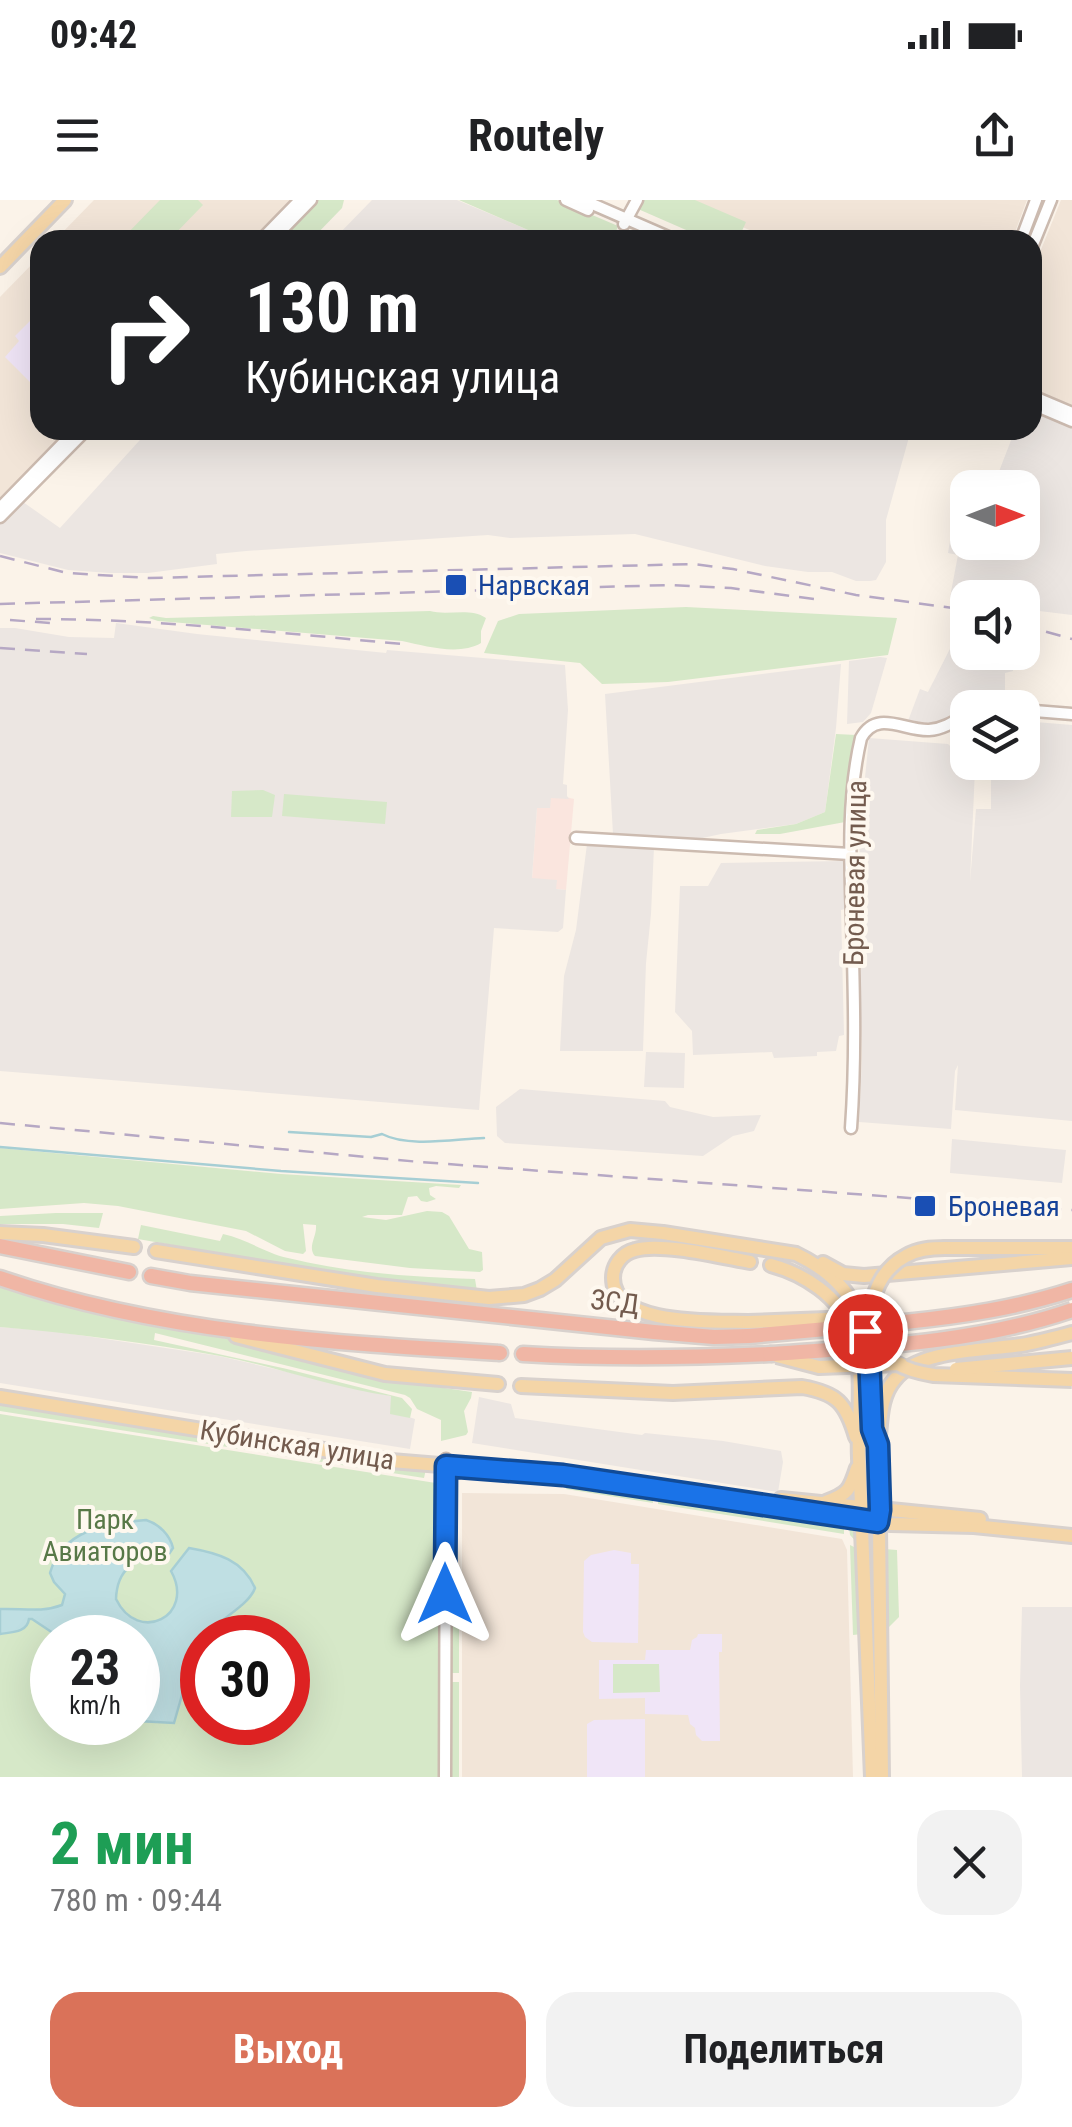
<!DOCTYPE html>
<html lang="ru">
<head>
<meta charset="utf-8">
<style>
	body { margin:0; font-family:"Roboto Condensed",sans-serif; background:#f2f2f2; color:#202124; height:100vh; display:flex; flex-direction:column; font-size:38px; white-space:nowrap }
	* { box-sizing:border-box; margin:0 }
	p { font-size:32px; color:#757577 }
	.icon { flex:none; width:55px; height:55px; fill:none; stroke:currentColor; stroke-width:2; stroke-linecap:round; stroke-linejoin:round }
	.map { position:relative; height:1577px; overflow:hidden }
	.details { display:flex; flex-direction:column; background:#fff; flex:1 }
	.details>* { flex:none }
	.hud { position:absolute; left:30px; top:30px; width:1012px; height:210px; border-radius:30px; box-shadow:0 10px 40px #0002; background:#202124; color:#fff; overflow:hidden }
	.needle { width:65px; rotate:90deg }
	.buttons { position:absolute; left:950px; top:270px; display:grid; gap:20px }
	.buttons a { display:grid; place-items:center; width:90px; height:90px; border-radius:20px; background:#fff; box-shadow:0 10px 40px #0002; font-size:50px }
	.speed { position:absolute; left:30px; top:1415px; display:flex; gap:20px; font-size:50px; font-weight:700; text-align:center }
	.speed>* { display:grid; place-content:center; width:130px; height:130px; border-radius:50%; background:#fff; box-shadow:0 10px 40px #0002; line-height:1 }
	.speed small { font-size:25px; font-weight:400 }
	.speed .limit { border:15px solid #d22; background:#fff; color:#111 }
	.pin { position:absolute; display:grid; place-items:center; width:85px; height:85px; color:#fff; margin:-42px; border:5px solid #fff; border-radius:50%; box-shadow:0 2px 10px #0007 }
	.me { position:absolute; width:110px; margin:-55px; rotate:0deg; stroke-linejoin:round; filter:drop-shadow(0 0 8px #0008) }
	.turn { display:flex; align-items:center; gap:35px; height:210px; padding:0 50px; font-size:45px }
	.turn .icon { width:130px; height:130px; stroke-width:2.5 }
	.turn b { display:block; font-size:70px; line-height:85px }
	.round { display:grid; place-items:center; flex:none; width:105px; height:105px; border-radius:30px; background:#f2f2f2 }
	.summary { display:flex; align-items:center; justify-content:space-between; height:170px; padding:0 50px }
	h1 { font-size:60px; font-weight:700; line-height:75px; color:#1e9e55 }
	.cta { display:flex; gap:20px; margin-top:auto; padding:20px 50px }
	.cta a { flex:1; height:115px; border-radius:30px; background:#da7259; color:#fff; font-size:40px; font-weight:700; line-height:115px; text-align:center }
	.cta a+a { background:#f2f2f2; color:#202124 }
	.status { display:flex; justify-content:space-between; align-items:center; height:70px; padding:0 50px; background:#fff; direction:ltr }
	.status svg { height:28px; fill:currentColor }
	header { display:flex; justify-content:space-between; align-items:center; height:130px; padding:0 50px; background:#fff; font-size:45px; font-weight:700 }
	.map>svg:first-child { display:block }
	.residential { fill:#f2e5d8 }
	.commercial { fill:#fae5de }
	.industrial { fill:#ece6e2 }
	.education { fill:#f0e5f7 }
	.green { fill:#d6e8c8; fill-rule:evenodd }
	.water { fill:#bfdfe3; stroke:#a6ced4; stroke-width:2.5 }
	.lines { fill:none; stroke-linecap:round; stroke-linejoin:round }
	.stream { stroke:#a6ced4; stroke-width:2.5 }
	.minor-casing { stroke:#ccbbb0; stroke-width:15 }
	.major-casing { stroke:#d8d1cd; stroke-width:18 }
	.highway-casing { stroke:#d8d1cd; stroke-width:19 }
	.minor { stroke:#fff; stroke-width:10 }
	.major { stroke:#f4d5a7; stroke-width:12 }
	.highway { stroke:#f0b6a5; stroke-width:14 }
	.rail { stroke:#b6a8c4; stroke-width:2.5; stroke-dasharray:15 10; stroke-linecap:butt }
	.major-bridge-casing { stroke:#d8d1cd; stroke-width:18; stroke-linecap:butt }
	.highway-bridge-casing { stroke:#d8d1cd; stroke-width:19; stroke-linecap:butt }
	.major-bridge { stroke:#f4d5a7; stroke-width:12 }
	.highway-bridge { stroke:#f0b6a5; stroke-width:14 }
	.route-casing { stroke:#114b97; stroke-width:25 }
	.route { stroke:#1a73e8; stroke-width:18 }
	.transit-dot { fill:#1a4fb4; stroke:#fef8ef; stroke-width:4 }
	.labels { text-anchor:middle; dominant-baseline:central; stroke-width:8; stroke-linejoin:round; paint-order:stroke }
	.transit-label { font-size:28px; fill:#164399; stroke:#fef8ef; text-anchor:start }
	.street-label { font-size:28px; fill:#735b4e; stroke:#fef8ef }
	.park-label { font-size:28px; fill:#577847; stroke:#fef8ef }
</style>
</head>
<body>
<div class="status"><b>09:42</b><svg viewBox="0 0 49 12"><path d="M0 12V9h3v3zM5 12V6h3v6zM10 12V3h3v9zM15 12V0h3v12zM26 1h20v11H26zM47 4h2v5h-2z"/></svg></div>
<header><svg class="icon" aria-label="menu" viewBox="0 0 24 24"><path d="M4 6h16M4 12h16M4 18h16"/></svg>Routely<svg class="icon" aria-label="share" viewBox="0 0 24 24"><path d="M12 15V3M7 8l5-5 5 5M5 13v7h14v-7"/></svg></header>
<div class="map">
<svg width="1072" height="1577" viewBox="0 0 1072 1577">
	<rect width="100%" height="100%" fill="#fbf3e9"/>
	<g class="residential">
		<path d="M94 0H293L255 40H55Z"/>
		<path d="M679 0H1027L1012 40H773Z"/>
		<path d="M1061 0H1072V207L1033 190 1032 72Z"/>
		<path d="M40 56V230H72L0 305V97Z"/>
		<path d="M462 1293 564 1294 842 1339 847 1350 853 1577H462Z"/>
	</g>
	<path class="commercial" d="M566 597 574 599 566 690 556 689 532 679 537 608 551 598Z"/>
	<g class="industrial">
		<path d="M372 0H457L552 40H333Z"/>
		<path d="M1033 208 1072 225V415L1023 409 1022 398H968L967 401 950 397 958 355 948 353 950 341 992 348 993 343 1022 342V288L993 287 1015 230H1032Z"/>
		<path d="M149 230H911L886 320V362L876 380 870 381H856L832 372H808L765 366 635 334 510 338 488 335 246 351 216 354 217 364 148 373H110L68 370 0 353V323L23 302 60 328Z"/>
		<path d="M116 423 197 434 386 453 387 450 565 465 568 510 563 584 567 585V596L569 599 551 598 550 608H537L532 678 557 680 556 689 566 690 563 728 558 732 494 728 479 910 0 871V428H15L69 437 114 438Z"/>
		<path d="M957 435 967 436 968 452 1014 453 1013 471 1005 473V493L963 505 939 523 926 525 908 521 920 489 928 492Z"/>
		<path d="M880 457 887 458 871 513 863 522 847 524 849 461Z"/>
		<path d="M841 464 836 528 825 612 796 624 721 634 698 639 613 634 605 494Z"/>
		<path d="M1023 521 1072 525V921L955 910 958 865 955 871 951 929 859 922 862 857 858 694 861 617 869 538 948 544 975 569 970 682 976 609H991V563L1022 562Z"/>
		<path d="M587 644 654 647 651 714 646 763 643 851H560L564 776 576 730Z"/>
		<path d="M844 661 845 709 841 710 844 835 839 836 836 851 817 852V856L774 858 772 852 693 855 692 831 675 812 680 686H708L721 663Z"/>
		<path d="M646 852 685 853 684 888 644 887Z"/>
		<path d="M520 889 665 901 670 907 713 917 761 915 754 931 733 936 703 956 505 943 497 936 496 907Z"/>
		<path d="M952 939 1066 950 1062 983 950 973Z"/>
		<path d="M0 1127 52 1131 219 1156 391 1196 406 1216 415 1219 410 1249 0 1183Z"/>
		<path d="M479 1197 511 1204 515 1218 642 1235 645 1233 723 1241 781 1251 783 1262 778 1292 472 1243Z"/>
		<path d="M1022 1407H1072V1577H1022L1020 1486Z"/>
	</g>
	<g class="education">
		<path d="M40 111V175L31 183 5 157 19 141 15 136Z"/>
		<path d="M614 1350 631 1353V1364H639L638 1443 592 1442 585 1437 583 1432 584 1361 591 1355Z"/>
		<path d="M698 1434H722V1452H719L720 1541H702L696 1535 695 1528 690 1524 688 1515 645 1514V1498L599 1499V1460H645L646 1450H690L692 1440 697 1437Z"/>
		<path d="M645 1519V1577H587V1524L594 1520Z"/>
	</g>
	<g class="green">
		<path d="M160 0H198L203 5 169 40H121Z"/>
		<path d="M316 0H344L342 8 311 40H295L289 32 290 26Z"/>
		<path d="M459 0H557L618 26 613 40H551Z"/>
		<path d="M644 0H695L746 22 738 40H709L638 9Z"/>
		<path d="M686 407 897 418 888 455 668 482 602 484 580 463 484 453 498 421 519 414Z"/>
		<path d="M430 411C448 416 470 407 486 418L481 431V443C459 456 426 446 402 441L158 421 149 418 153 416 166 418Z"/>
		<path d="M836 534 856 535 849 563 845 622 780 634H755L757 630 796 624 825 612Z"/>
		<path d="M263 590 275 595 272 617H231L232 591Z"/>
		<path d="M284 594 387 602 385 624 282 616Z"/>
		<path d="M0 948 281 974 461 985 459 988 436 986 429 988 430 995 436 999 427 1002 421 1001 417 996 408 997 402 1015H368L362 1017 386 1020 427 1011 442 1012 449 1016 469 1049 482 1052 483 1070 480 1072 410 1068 315 1056C307 1047 317 1037 316 1025L303 1024 306 1051 303 1054 285 1051 246 1031 118 1006 84 1003 0 1009Z"/>
		<path d="M56 1013H103L99 1028 63 1024H0V1016Z"/>
		<path d="M141 1025 220 1041 223 1034C247 1039 265 1053 288 1058 349 1073 413 1077 475 1079L477 1091 359 1078 138 1039Z"/>
		<path d="M0 1084 80 1108 242 1142 383 1179 472 1192 471 1198 464 1211 468 1232 466 1235 441 1241V1220L417 1209 410 1198 405 1195 155 1133 154 1140 287 1169 402 1198 412 1209 410 1218 390 1214 391 1196C333 1188 277 1167 220 1156 147 1143 73 1133 0 1127Z"/>
		<path d="M0 1204 365 1262 426 1269 424 1278 0 1211Z"/>
		<path d="M0 1214 442 1284 441 1577H0ZM52 1438H138V1522H52ZM202 1438H288V1522H202Z"/>
		<path d="M568 1281 653 1294V1303L566 1289Z"/>
		<path d="M658 1295 767 1309 796 1317 848 1324 857 1332 860 1346 850 1335 849 1327 844 1326V1334L658 1304Z"/>
		<path d="M850 1345 858 1349 862 1434 853 1435Z"/>
		<path d="M884 1349 897 1350 899 1417 888 1428H884Z"/>
		<rect x="452" y="1374" width="7" height="99"/>
		<path d="M613 1464H659L660 1492 613 1493Z"/>
		<rect x="452" y="1482" width="7" height="95"/>
	</g>
	<path class="water" d="M146 1320C159 1324 170 1335 173 1348L163 1363C135 1353 117 1371 116 1399 138 1445 196 1416 171 1371L189 1348C218 1353 243 1360 255 1388 248 1407 218 1419 205 1437L202 1438V1441L194 1453 174 1523 138 1521V1438L59 1437 32 1419H29C27 1433 11 1432 0 1434V1409C22 1408 41 1413 62 1405L65 1394 54 1382 50 1373C62 1330 106 1323 146 1320Z"/>
	<g class="lines">
		<g class="stream">
			<path d="M289 932 371 937 382 934C409 948 455 939 484 938"/>
			<path d="M0 947 281 971 478 983"/>
		</g>
		<g class="minor-casing">
			<g id="minor">
				<path d="M566 0 588 10"/>
				<path d="M583 0 675 40"/>
				<path d="M624 24 637 0"/>
				<path d="M261 40 300 0"/>
				<path d="M272 40 311 0"/>
				<path d="M1021 40 1036 0"/>
				<path d="M1032 47 1051 0"/>
				<path d="M1032 196 1072 213"/>
				<path d="M1032 204 1072 221"/>
				<path d="M0 308 76 230"/>
				<path d="M0 317 86 230"/>
				<path d="M1022 510 1072 514"/>
				<path d="M576 638 850 654"/>
				<path d="M851 928C856 859 854 791 852 721 850 661 847 597 861 538 877 509 904 531 929 530 944 529 955 521 968 513"/>
				<path d="M445 1577 446 1259"/>
			</g>
		</g>
		<g class="major-casing">
			<g id="major">
				<path d="M0 67 65 0"/>
				<path d="M0 1033 43 1035 134 1047"/>
				<path d="M945 1048H1072"/>
				<path d="M156 1051 377 1086 489 1098 524 1095 540 1089 555 1080 601 1038 630 1030 663 1033 796 1054C860 1085 868 1126 870 1191 871 1210 871 1227 878 1245"/>
				<path d="M823 1063 843 1074 864 1076 1072 1058"/>
				<path d="M771 1065C804 1074 839 1096 851 1129 866 1170 857 1216 859 1258 864 1364 868 1470 872 1577"/>
				<path d="M748 1122C715 1121 613 1127 613 1078 613 1065 622 1053 635 1050 660 1042 722 1057 750 1062"/>
				<path d="M236 1136 385 1174 498 1184"/>
				<path d="M521 1186 673 1193 802 1187C837 1193 846 1203 856 1237"/>
				<path d="M0 1197 391 1261 563 1275 891 1324 974 1326 1072 1336"/>
				<path d="M781 1299 980 1319"/>
				<path d="M826 1302C848 1294 850 1290 857 1268"/>
				<path d="M882 1577 878 1245C881 1223 879 1197 895 1179 920 1148 990 1151 1027 1144 1042 1141 1057 1137 1072 1133"/>
			</g>
		</g>
		<g class="highway-casing">
			<g id="highway">
				<path d="M0 1046 129 1072"/>
				<path d="M151 1076 190 1083 654 1132 714 1137 749 1136"/>
				<path d="M0 1078C160 1133 333 1143 500 1153"/>
				<path d="M905 1122C962 1116 1017 1108 1072 1090"/>
				<path d="M523 1154C606 1159 687 1158 770 1154"/>
			</g>
		</g>
		<use href="#minor" class="minor"/>
		<use href="#major" class="major"/>
		<use href="#highway" class="highway"/>
		<g class="rail">
			<path d="M0 356 67 373 149 378 693 364 733 369 856 395 968 410"/>
			<path d="M0 404 671 385 731 388 814 399"/>
			<path d="M36 419C158 419 280 433 402 444"/>
			<path d="M10 420 50 423"/>
			<path d="M1022 425 1072 439"/>
			<path d="M0 448 87 454"/>
			<path d="M0 923 420 962 1072 1010"/>
		</g>
		<g class="major-bridge-casing">
			<g id="major-bridge">
				<path d="M945 1048C931 1048 918 1049 906 1056 867 1076 858 1136 896 1163 907 1170 921 1173 934 1175L1072 1180"/>
				<path d="M748 1122 878 1117"/>
				<path d="M777 1156 819 1167 901 1164"/>
				<path d="M956 1169 1072 1158"/>
			</g>
		</g>
		<g class="highway-bridge-casing">
			<g id="highway-bridge">
				<path d="M749 1136 905 1122"/>
				<path d="M770 1154C871 1147 976 1143 1072 1110"/>
			</g>
		</g>
		<use href="#major-bridge" class="major-bridge"/>
		<use href="#highway-bridge" class="highway-bridge"/>
	</g>
	<g class="lines">
		<g class="route-casing">
			<path id="route" d="M445 1394 446 1266 563 1275 878 1322 880 1310 878 1245 872 1229 869 1154 865 1131"/>
		</g>
		<use href="#route" class="route"/>
	</g>
	<g class="transit-dot">
		<rect x="444" y="373" width="24" height="24" rx="5"/>
		<rect x="913" y="994" width="24" height="24" rx="5"/>
	</g>
	<g class="labels">
		<g class="transit-label">
			<text x="478" y="385">Нарвская</text>
			<text x="948" y="1006">Броневая</text>
		</g>
		<g class="street-label">
			<text transform="translate(855 673) rotate(-89)">Броневая улица</text>
			<text transform="translate(615 1102) rotate(7)">ЗСД</text>
			<text transform="translate(297 1245) rotate(9)">Кубинская улица</text>
		</g>
		<g class="park-label">
			<text x="105" y="1319">Парк<tspan x="105" dy="32">Авиаторов</tspan></text>
		</g>
	</g>
</svg>
<div class="buttons">
<a><svg class="needle" viewBox="-14 -14 28 28"><path d="M0-13l5 13h-10z" fill="#e53935"/><path d="M0 13l5-13h-10z" fill="#757577"/></svg></a>
<a><svg class="icon" aria-label="sound" viewBox="0 0 24 24"><path d="M4 9h4l5-4v14l-5-4H4zM17 9q2 3 0 6"/></svg></a>
<a><svg class="icon" aria-label="layers" viewBox="0 0 24 24"><path d="M12 4l9 5-9 5-9-5zM3 14l9 5 9-5"/></svg></a>
</div>
<div class="speed"><div>23<small>km/h</small></div><div class="limit">30</div></div>
<div class="pin" style="left:865px;top:1131px;background:#d93025"><svg class="icon" aria-label="arrive" viewBox="0 0 24 24"><path d="M6 21V4h12l-3 4 3 4H6"/></svg></div>
<svg class="me" style="left:445px;top:1394px" viewBox="-20 -20 40 40"><path d="M0-17L14 15 0 8-14 15z" fill="#1a73e8" stroke="#fff" stroke-width="4"/></svg>
<div class="hud">
<div class="turn"><svg class="icon" aria-label="right" viewBox="0 0 24 24"><path d="M7 20v-9h11M14 6l5 5-5 5"/></svg><div><b>130 m</b>Кубинская улица</div></div>
</div>
</div>
<section class="details">
<div class="summary"><div><h1>2 мин</h1><p>780 m · 09:44</p></div><a class="round"><svg class="icon" aria-label="close" viewBox="0 0 24 24"><path d="M6 6l12 12M18 6L6 18"/></svg></a></div>
<div class="cta"><a>Выход</a><a>Поделиться</a></div>
</section>
</body>
</html>
